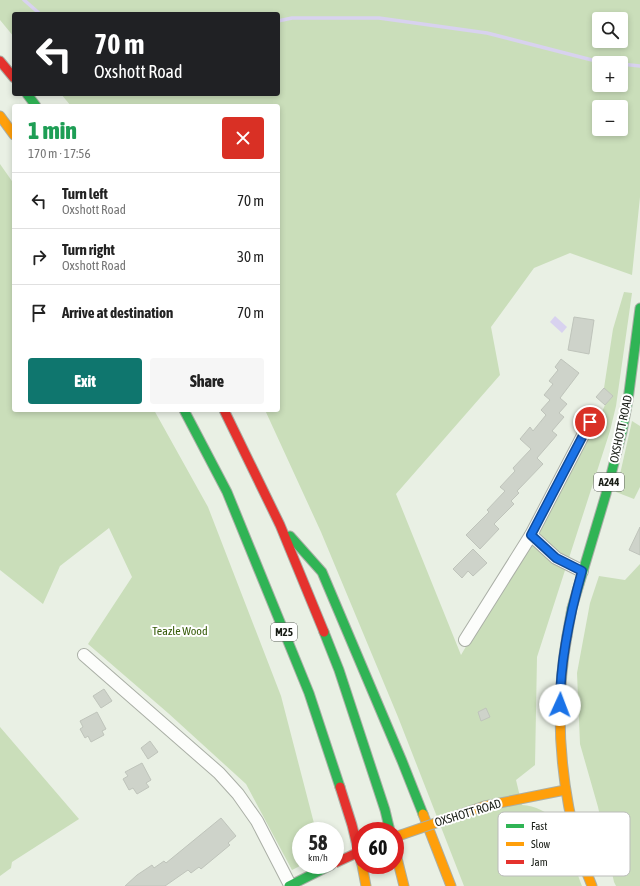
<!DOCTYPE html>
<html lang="en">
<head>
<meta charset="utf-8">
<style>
	body { margin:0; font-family:"Asap Condensed",sans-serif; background:#f6f6f6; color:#222; height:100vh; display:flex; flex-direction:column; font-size:15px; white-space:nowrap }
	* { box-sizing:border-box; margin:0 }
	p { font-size:13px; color:#767676 }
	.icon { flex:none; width:22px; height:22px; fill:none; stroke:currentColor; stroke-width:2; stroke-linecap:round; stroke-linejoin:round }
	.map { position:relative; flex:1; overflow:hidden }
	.details { position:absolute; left:12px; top:104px; width:268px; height:308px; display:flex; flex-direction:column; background:#fff; border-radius:4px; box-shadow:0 2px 6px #0003 }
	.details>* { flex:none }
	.hud { position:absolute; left:12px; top:12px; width:268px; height:84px; border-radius:4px; box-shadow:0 2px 6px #0003; background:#202124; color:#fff; overflow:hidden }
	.buttons { position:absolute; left:592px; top:12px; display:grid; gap:8px }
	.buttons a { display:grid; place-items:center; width:36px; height:36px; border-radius:4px; background:#fff; box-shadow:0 2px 6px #0003; font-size:20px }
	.speed { position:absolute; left:292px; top:822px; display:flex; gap:8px; font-size:20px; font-weight:700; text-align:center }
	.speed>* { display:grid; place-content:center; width:52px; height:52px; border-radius:50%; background:#fff; box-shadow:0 2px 6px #0003; line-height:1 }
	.speed small { font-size:10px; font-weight:400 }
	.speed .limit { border:6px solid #d22; background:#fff; color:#111 }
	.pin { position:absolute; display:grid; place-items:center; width:34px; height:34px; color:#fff; margin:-17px; border:2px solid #fff; border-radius:50%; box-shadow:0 1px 4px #0007 }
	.me { position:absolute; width:44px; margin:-22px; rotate:2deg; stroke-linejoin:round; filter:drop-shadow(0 0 3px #0008) }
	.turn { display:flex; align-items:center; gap:14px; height:84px; padding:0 16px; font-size:18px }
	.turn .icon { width:52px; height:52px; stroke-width:2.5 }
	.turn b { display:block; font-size:28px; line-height:34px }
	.round { display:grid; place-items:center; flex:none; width:42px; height:42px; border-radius:4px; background:#f6f6f6 }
	.overview { display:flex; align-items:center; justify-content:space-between; height:68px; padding:0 16px }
	h1 { font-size:24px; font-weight:800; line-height:30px; color:#1e9e55 }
	.button { display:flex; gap:8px; margin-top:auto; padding:8px 16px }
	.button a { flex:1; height:46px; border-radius:4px; background:#0f766e; color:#fff; font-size:16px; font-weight:800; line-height:46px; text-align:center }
	.button a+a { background:#f6f6f6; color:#222 }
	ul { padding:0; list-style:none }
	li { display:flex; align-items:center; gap:12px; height:56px; padding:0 16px; border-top:1px solid #e0e0e0 }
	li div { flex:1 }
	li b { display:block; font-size:15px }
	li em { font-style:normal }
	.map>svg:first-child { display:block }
	.green { fill:#cadeba; fill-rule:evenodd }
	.water { fill:#d8d2ef }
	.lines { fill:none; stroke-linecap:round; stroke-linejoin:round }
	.stream { stroke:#d8d2ef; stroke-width:3.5 }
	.building { fill:#ced3ca; stroke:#bfc4bb }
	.street-casing { stroke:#aaafa6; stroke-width:14 }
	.fast-casing { stroke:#aaafa6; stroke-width:11 }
	.slow-casing { stroke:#aaafa6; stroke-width:11 }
	.jam-casing { stroke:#aaafa6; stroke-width:11 }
	.street { stroke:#fcfdfb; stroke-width:12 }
	.fast { stroke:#30b455; stroke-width:9 }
	.slow { stroke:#ff9f0a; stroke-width:9 }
	.jam { stroke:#e5322d; stroke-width:9 }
	.slow-bridge-casing { stroke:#aaafa6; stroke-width:11; stroke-linecap:butt }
	.jam-bridge-casing { stroke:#aaafa6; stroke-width:11; stroke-linecap:butt }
	.slow-bridge { stroke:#ff9f0a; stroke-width:9 }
	.jam-bridge { stroke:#e5322d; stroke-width:9 }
	.route-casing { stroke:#114b97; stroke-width:10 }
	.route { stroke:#1a73e8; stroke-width:7 }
	.labels { text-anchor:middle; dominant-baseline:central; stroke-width:4; stroke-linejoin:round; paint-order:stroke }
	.shield { fill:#fff; stroke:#5d605b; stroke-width:1 }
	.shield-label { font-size:11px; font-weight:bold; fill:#181c15 }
	.street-label { font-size:12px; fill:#181c15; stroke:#fff }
	.park-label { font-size:12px; fill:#365b09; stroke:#fff }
	.key { fill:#fff; stroke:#babbb9; stroke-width:1 }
	.key-label { font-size:11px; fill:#181c15 }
</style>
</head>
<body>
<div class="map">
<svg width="640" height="886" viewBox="0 0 640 886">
	<rect width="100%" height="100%" fill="#e9f0e4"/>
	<g class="green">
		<path d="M0 0H640V197L632 275 570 253 534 268 491 327 500 375 396 494 461 655 594 429 605 405 613 396 604 388 613 329 624 292 632 293 616 406 610 431 537 657 535 765 516 780 522 805C535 806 548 811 556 823 567 838 575 868 582 886H464L398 717 321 532 265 410H278V106H71L61 94H278V14H14V37L0 20ZM599 19H621V41H599ZM599 63H621V85H599ZM599 107H621V129H599Z"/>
		<path d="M0 164 14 184V410H154L208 507 281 696 316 831H301L302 865 292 870 246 784 168 713 88 644 132 577 109 528 60 566 43 604 0 570Z"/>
		<path d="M632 421 640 426V487L634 499 616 492Z"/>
		<path d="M640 564V886H616L614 882 598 807 580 744 577 673 590 603 599 576 625 580Z"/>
		<path d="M0 727 79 819 12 862 11 868 0 876Z"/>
	</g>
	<path class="water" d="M555 316 567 327 562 333 550 322Z"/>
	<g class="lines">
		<g class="stream">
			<path d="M24 0 40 14"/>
			<path d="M278 21 292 18H379L487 33 592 60 616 63"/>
			<path d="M621 64 640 66"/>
		</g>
	</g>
	<g class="building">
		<path d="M574 317 594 320 589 354 568 350Z"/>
		<path d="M561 359 579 373 560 398 567 404 559 413 564 417 552 431 557 435 537 458 543 464 517 491 519 493 511 501 514 504 494 524 499 529 480 549 466 535 489 512 487 510 505 491 500 487 515 471 513 468 531 449 520 439 530 427 533 431 546 415 541 410 550 400 544 395 553 384 549 381 558 370 555 367Z"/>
		<path d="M604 388 613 396 605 405 596 397Z"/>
		<path d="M640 527V555L629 550Z"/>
		<path d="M473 549 487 563 473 576 468 571 462 578 453 569Z"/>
		<path d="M104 689 112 701 101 708 93 696Z"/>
		<path d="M486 708 490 717 481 721 478 712Z"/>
		<path d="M97 712 106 729 102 731 104 735 91 742 88 736 85 738 80 729 83 727 80 721Z"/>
		<path d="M150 741 158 752 148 759 141 748Z"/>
		<path d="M142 763 151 780 146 783 149 787 137 794 133 788 129 790 123 779 128 776 125 772Z"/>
		<path d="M221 818 236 836 228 843 230 845 201 869 199 867 191 873 188 870 165 886H125L137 875 152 865 154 868 164 861 166 863Z"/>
	</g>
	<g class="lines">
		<g class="street-casing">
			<g id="street">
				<path d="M531 535 556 558 582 571"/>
				<path d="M465 640 531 535 590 422"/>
				<path d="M84 655 219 773 238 794 257 821 290 885"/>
			</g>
		</g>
		<g class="fast-casing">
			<g id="fast">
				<path d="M27 94 36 106"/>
				<path d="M184 410 227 492 309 693 340 787"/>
				<path d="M290 536 322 572 402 761 423 814"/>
				<path d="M324 632 339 670 385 810 390 831"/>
				<path d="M567 636 572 608 606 494 622 432 628 400 640 308"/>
				<path d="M289 886 331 865"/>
			</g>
		</g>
		<g class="slow-casing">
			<g id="slow">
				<path d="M0 116 14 135"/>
				<path d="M567 636C554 708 560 781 579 852 582 863 588 875 592 886"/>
				<path d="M485 806 565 790"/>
				<path d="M423 814 451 886"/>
				<path d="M395 850 404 886"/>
				<path d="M362 865 366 886"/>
			</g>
		</g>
		<g class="jam-casing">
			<g id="jam">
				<path d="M0 61 14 78"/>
				<path d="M224 410 280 525 324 632"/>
				<path d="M340 787 352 825 361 862"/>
			</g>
		</g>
		<use href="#street" class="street"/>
		<use href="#fast" class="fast"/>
		<use href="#slow" class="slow"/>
		<use href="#jam" class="jam"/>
		<g class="slow-bridge-casing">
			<path id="slow-bridge" d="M395 837 485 806"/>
		</g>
		<g class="jam-bridge-casing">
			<path id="jam-bridge" d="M335 863 361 851"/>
		</g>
		<use href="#slow-bridge" class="slow-bridge"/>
		<use href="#jam-bridge" class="jam-bridge"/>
	</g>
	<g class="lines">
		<g class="route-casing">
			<path id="route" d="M560 705C560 659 570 614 582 571L556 558 531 535 590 422"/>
		</g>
		<use href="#route" class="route"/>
	</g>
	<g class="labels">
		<g class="shield">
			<rect x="594" y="473" width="30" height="18" rx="3"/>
			<rect x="271" y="623" width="26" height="18" rx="3"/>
		</g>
		<g class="shield-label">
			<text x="609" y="482">A244</text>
			<text x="284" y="632">M25</text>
		</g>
		<g class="street-label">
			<text transform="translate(621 429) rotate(-78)">OXSHOTT ROAD</text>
			<text transform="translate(468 813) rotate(-17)">OXSHOTT ROAD</text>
		</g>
		<g class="park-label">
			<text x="180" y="631">Teazle Wood</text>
		</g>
	</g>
	<rect x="498" y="812" width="132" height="64" rx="6" class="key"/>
	<rect x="506" y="824" width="18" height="4" fill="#30b455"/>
	<rect x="506" y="842" width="18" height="4" fill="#ff9f0a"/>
	<rect x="506" y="860" width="18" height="4" fill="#e5322d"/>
	<g class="key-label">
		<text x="531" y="830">Fast</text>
		<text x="531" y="848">Slow</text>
		<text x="531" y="866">Jam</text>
	</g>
</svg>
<div class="buttons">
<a><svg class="icon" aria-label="search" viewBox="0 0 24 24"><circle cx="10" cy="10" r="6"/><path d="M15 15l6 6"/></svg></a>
<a>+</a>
<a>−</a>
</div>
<div class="speed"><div>58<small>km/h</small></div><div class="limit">60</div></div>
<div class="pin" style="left:590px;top:422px;background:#d93025"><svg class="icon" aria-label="arrive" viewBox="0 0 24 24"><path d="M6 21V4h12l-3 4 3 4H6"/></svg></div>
<svg class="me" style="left:560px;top:705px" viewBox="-20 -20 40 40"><circle r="19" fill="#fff"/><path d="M0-13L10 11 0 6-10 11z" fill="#1a73e8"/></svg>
<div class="hud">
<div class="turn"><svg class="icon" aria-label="left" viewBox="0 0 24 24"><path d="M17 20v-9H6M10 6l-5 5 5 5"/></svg><div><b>70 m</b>Oxshott Road</div></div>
</div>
<section class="details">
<div class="overview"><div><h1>1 min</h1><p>170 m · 17:56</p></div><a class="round" style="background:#d93025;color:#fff"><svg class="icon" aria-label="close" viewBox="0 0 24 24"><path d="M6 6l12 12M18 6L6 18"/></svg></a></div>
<ul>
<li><svg class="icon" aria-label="left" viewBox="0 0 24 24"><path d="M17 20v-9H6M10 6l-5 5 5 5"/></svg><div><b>Turn left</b><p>Oxshott Road</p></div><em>70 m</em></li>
<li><svg class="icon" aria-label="right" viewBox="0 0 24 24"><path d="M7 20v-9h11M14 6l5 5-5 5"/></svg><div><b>Turn right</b><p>Oxshott Road</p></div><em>30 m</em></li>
<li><svg class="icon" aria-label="arrive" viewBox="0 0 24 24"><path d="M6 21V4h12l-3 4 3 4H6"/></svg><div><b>Arrive at destination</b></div><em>70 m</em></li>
</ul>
<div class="button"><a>Exit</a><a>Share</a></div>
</section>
</div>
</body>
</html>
